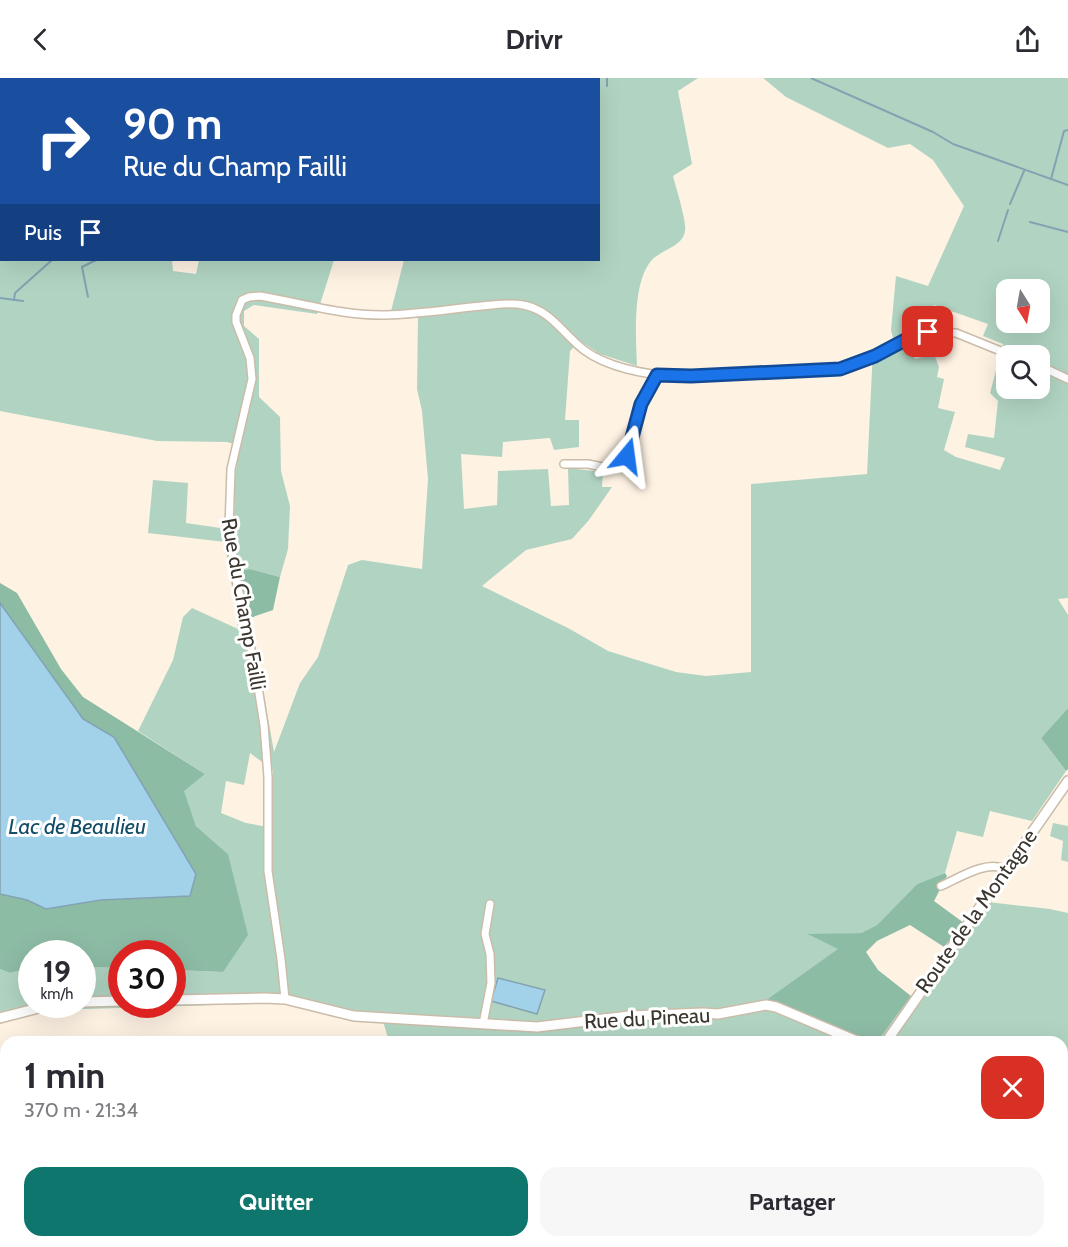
<!DOCTYPE html>
<html lang="fr">
<head>
<meta charset="utf-8">
<style>
	body { margin:0; font-family:Cabin,sans-serif; background:#f7f7f7; color:#2b2b33; height:100vh; display:flex; flex-direction:column; font-size:22px; white-space:nowrap }
	* { box-sizing:border-box; margin:0 }
	p { font-size:20px; color:#7c7c81 }
	.icon { flex:none; width:33px; height:33px; fill:none; stroke:currentColor; stroke-width:2; stroke-linecap:round; stroke-linejoin:round }
	.map { position:relative; flex:1; overflow:hidden }
	.drawer { position:absolute; left:0px; top:958px; width:1068px; height:212px; display:flex; flex-direction:column; background:#fff; border-radius:18px 18px 0 0; box-shadow:0 6px 24px #0002 }
	.drawer>* { flex:none }
	.guide { position:absolute; left:0px; top:0px; width:600px; height:183px; box-shadow:0 6px 24px #0002; background:#1a4fa0; color:#fff; overflow:hidden }
	.needle { width:39px; rotate:169deg }
	.controls { position:absolute; left:996px; top:201px; display:grid; gap:12px }
	.controls a { display:grid; place-items:center; width:54px; height:54px; border-radius:12px; background:#fff; box-shadow:0 6px 24px #0002; font-size:30px }
	.speed { position:absolute; left:18px; top:862px; display:flex; gap:12px; font-size:30px; font-weight:700; text-align:center }
	.speed>* { display:grid; place-content:center; width:78px; height:78px; border-radius:50%; background:#fff; box-shadow:0 6px 24px #0002; line-height:1 }
	.speed small { font-size:15px; font-weight:400 }
	.speed .limit { border:9px solid #d22; background:#fff; color:#111 }
	.pin { position:absolute; display:grid; place-items:center; width:51px; height:51px; color:#fff; margin:-26px; border-radius:12px; box-shadow:0 3px 9px #0006 }
	.me { position:absolute; width:66px; margin:-33px; rotate:16deg; stroke-linejoin:round; filter:drop-shadow(0 0 4px #0008) }
	.turn { display:flex; align-items:center; gap:21px; height:126px; padding:0 24px; font-size:27px }
	.turn .icon { width:78px; height:78px; stroke-width:2.5 }
	.turn b { display:block; font-size:42px; line-height:51px }
	.then { display:flex; align-items:center; height:57px; padding:0 24px; background:#0003; gap:12px; font-size:22px }
	.round { display:grid; place-items:center; flex:none; width:63px; height:63px; border-radius:18px; background:#f7f7f7 }
	.head { display:flex; align-items:center; justify-content:space-between; height:102px; padding:0 24px }
	h1 { font-size:36px; font-weight:700; line-height:45px }
	.button { display:flex; gap:12px; margin-top:auto; padding:12px 24px }
	.button a { flex:1; height:69px; border-radius:18px; background:#0f766e; color:#fff; font-size:24px; font-weight:700; line-height:69px; text-align:center }
	.button a+a { background:#f7f7f7; color:#2b2b33 }
	header { display:flex; justify-content:space-between; align-items:center; height:78px; padding:0 24px; background:#fff; font-size:27px; font-weight:700 }
	.map>svg:first-child { display:block }
	.green { fill:#b1d4c2; fill-rule:evenodd }
	.forest { fill:#8dbca5 }
	.water { fill:#a2d1ea; stroke:#83a2b2; stroke-width:1.5 }
	.lines { fill:none; stroke-linecap:round; stroke-linejoin:round }
	.stream { stroke:#83a2b2; stroke-width:2 }
	.street-casing { stroke:#cabca9; stroke-width:10 }
	.secondary-casing { stroke:#cabca9; stroke-width:12 }
	.street { stroke:#fff; stroke-width:7 }
	.secondary { stroke:#fff; stroke-width:9 }
	.route-casing { stroke:#114b97; stroke-width:15 }
	.route { stroke:#1a73e8; stroke-width:10 }
	.labels { text-anchor:middle; dominant-baseline:central; stroke-width:6; stroke-linejoin:round; paint-order:stroke }
	.street-label { font-size:21px; fill:#3b362e; stroke:#fff }
	.water-label { font-size:22px; font-style:italic; fill:#134d67; stroke:#fff }
</style>
</head>
<body>
<header><svg class="icon" aria-label="back" viewBox="0 0 24 24"><path d="M15 5l-7 7 7 7"/></svg>Drivr<svg class="icon" aria-label="share" viewBox="0 0 24 24"><path d="M12 15V3M7 8l5-5 5 5M5 13v7h14v-7"/></svg></header>
<div class="map">
<svg width="1068" height="1169" viewBox="0 0 1068 1169">
	<rect width="100%" height="100%" fill="#fef2e3"/>
	<g class="green">
		<path d="M0 0H698L678 13 692 86 673 98C676 110 687 144 685 153 683 169 660 172 651 183 632 206 636 259 637 288L600 276 580 263 570 273 565 342H579V369L554 372 550 360 503 364 502 379 461 376 464 431 497 427 498 393 548 391 551 428 569 427 568 390 603 394 602 409H612L589 442 572 461 526 472 482 508 568 550 608 573 676 594 706 598 751 594V406L867 396 873 271 893 260 891 252 896 198 928 208 964 128 933 82 910 66 888 70 786 19 763 0H1068V520L1058 521 1068 537V630L1041 660 1066 693 1032 743 990 733 983 759 957 753 945 795 917 806 877 847 861 855 809 857 839 871 766 923 831 948 863 964H389L383 943 345 941 284 925 54 932 0 944V891L10 895 31 890 32 927H82L83 889 121 890 122 927H172L173 892 223 894 228 776 196 748 183 712 205 696 138 653 173 582 183 539 192 530 238 551 252 550 274 674 300 605 318 579 348 487 362 482 422 491 428 401 422 333 417 311 418 240 389 241 404 182H598V2H2V182H172L173 193 196 196 199 182H334L317 236 254 227 244 233V248L259 261V319L280 339 281 393 290 428 288 471 280 499 250 491 229 494 225 464 148 455 153 402 188 405 186 445 234 452 235 401 239 368 227 364 157 363 0 333ZM1006 212H1040V244H1006ZM934 227 988 246 983 258 1003 266 990 315 998 323 994 360 968 356 965 369 1005 380 1000 392 956 379 944 372 955 334 938 330 944 301 937 299 939 289 934 276 915 281 906 257 928 251 930 234ZM1006 278H1040V310H1006ZM250 675 273 692V750L246 745 221 735 226 703 244 707Z"/>
		<path d="M1053 745 1068 748V784L1061 782 1063 763 1050 758Z"/>
		<path d="M988 824 1050 831 1068 835V1016L1062 1015V964H877L911 918 920 923Z"/>
		<path d="M466 1164H628V1168L595 1166V1169H468Z"/>
		<path d="M808 1164H891L890 1169H805Z"/>
	</g>
	<g class="forest">
		<path d="M250 491 280 499 273 532 250 540 252 550 238 551 230 494Z"/>
		<path d="M0 505 17 515 61 591 83 619 205 696 184 713 196 748 228 776 248 857 223 894 173 892 172 876H122L121 890 83 889 82 876H32L31 890 10 895 0 891V816L28 822 46 831 101 822 196 796 114 659 83 641 0 525Z"/>
		<path d="M1068 630V691L1066 693 1041 660Z"/>
		<path d="M945 795 947 798 934 823 964 845 944 869 910 847 877 863 866 874 878 892 911 918 877 964H863L831 948 765 923 838 871 807 856 861 855 877 847 917 806Z"/>
	</g>
	<g class="water">
		<path d="M0 525 83 641 114 659 196 796 190 818 101 822 46 831 27 822 0 816Z"/>
		<path d="M498 900 545 912 537 936 491 923Z"/>
	</g>
	<g class="lines">
		<g class="stream">
			<path d="M184 0 185 2"/>
			<path d="M321 0 322 2"/>
			<path d="M393 0 394 2"/>
			<path d="M512 0V2"/>
			<path d="M607 0V8"/>
			<path d="M811 0 933 54 953 66 1068 107"/>
			<path d="M99 2 100 0"/>
			<path d="M204 2 206 0"/>
			<path d="M0 63H2"/>
			<path d="M1051 101 1064 53 1068 52"/>
			<path d="M1010 126 1024 93"/>
			<path d="M1030 144 1068 154"/>
			<path d="M0 154 2 151"/>
			<path d="M998 163 1008 132"/>
			<path d="M88 219 82 189 96 182"/>
			<path d="M0 220 23 223"/>
			<path d="M14 222 15 215 52 182"/>
		</g>
		<g class="street-casing">
			<g id="street">
				<path d="M1040 288 1068 301"/>
				<path d="M564 386H588L612 391 622 389 627 377 641 326 657 297"/>
				<path d="M941 808C959 800 986 782 1005 791"/>
				<path d="M285 921 281 881 268 793V699L264 647 255 590 235 496 229 451 231 391 252 301 250 280 236 244V237L242 222 249 219 260 218C302 225 343 238 386 237 418 236 450 231 482 228 495 227 509 224 523 227 551 232 563 256 584 272 607 289 643 296 671 298L840 291 875 278 907 261 928 254 956 255 1013 278"/>
				<path d="M483 946 491 905 490 876 485 856 490 826"/>
			</g>
		</g>
		<g class="secondary-casing">
			<g id="secondary">
				<path d="M172 922 265 920 285 921 354 938 537 949 629 938 703 935 718 936 766 927 776 929 859 964"/>
				<path d="M82 924 122 923"/>
				<path d="M0 940 50 927"/>
				<path d="M886 964 1068 703"/>
				<path d="M749 1169 753 1164"/>
			</g>
		</g>
		<use href="#street" class="street"/>
		<use href="#secondary" class="secondary"/>
	</g>
	<g class="lines">
		<g class="route-casing">
			<path id="route" d="M627 378 641 326 657 297 691 298 840 291 875 278 907 261 928 254"/>
		</g>
		<use href="#route" class="route"/>
	</g>
	<g class="labels">
		<g class="street-label">
			<text transform="translate(244 526) rotate(80)">Rue du Champ Failli</text>
			<text transform="translate(976 833) rotate(-55)">Route de la Montagne</text>
			<text transform="translate(647 940) rotate(-3)">Rue du Pineau</text>
		</g>
		<g class="water-label">
			<text x="77" y="748">Lac de Beaulieu</text>
		</g>
	</g>
</svg>
<div class="controls">
<a><svg class="needle" viewBox="-14 -14 28 28"><path d="M0-13l5 13h-10z" fill="#e53935"/><path d="M0 13l5-13h-10z" fill="#7c7c81"/></svg></a>
<a><svg class="icon" aria-label="search" viewBox="0 0 24 24"><circle cx="10" cy="10" r="6"/><path d="M15 15l6 6"/></svg></a>
</div>
<div class="speed"><div>19<small>km/h</small></div><div class="limit">30</div></div>
<div class="pin" style="left:928px;top:254px;background:#d93025"><svg class="icon" aria-label="arrive" viewBox="0 0 24 24"><path d="M6 21V4h12l-3 4 3 4H6"/></svg></div>
<svg class="me" style="left:627px;top:378px" viewBox="-20 -20 40 40"><path d="M0-17L14 15 0 8-14 15z" fill="#1a73e8" stroke="#fff" stroke-width="4"/></svg>
<div class="guide">
<div class="turn"><svg class="icon" aria-label="right" viewBox="0 0 24 24"><path d="M7 20v-9h11M14 6l5 5-5 5"/></svg><div><b>90 m</b>Rue du Champ Failli</div></div>
<div class="then">Puis<svg class="icon" aria-label="arrive" viewBox="0 0 24 24"><path d="M6 21V4h12l-3 4 3 4H6"/></svg></div>
</div>
<section class="drawer">
<div class="head"><div><h1>1 min</h1><p>370 m · 21:34</p></div><a class="round" style="background:#d93025;color:#fff"><svg class="icon" aria-label="close" viewBox="0 0 24 24"><path d="M6 6l12 12M18 6L6 18"/></svg></a></div>
<div class="button"><a>Quitter</a><a>Partager</a></div>
</section>
</div>
</body>
</html>
